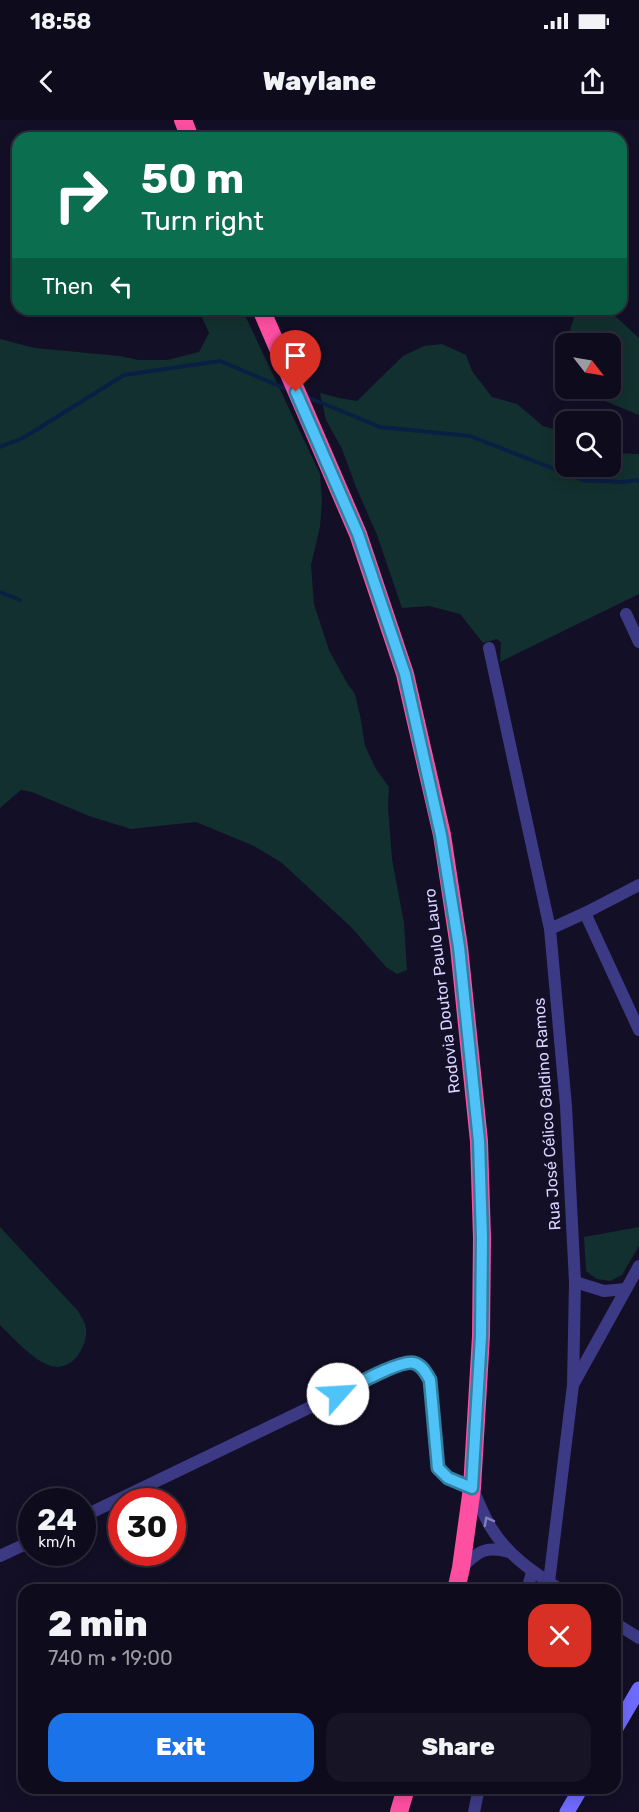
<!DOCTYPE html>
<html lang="en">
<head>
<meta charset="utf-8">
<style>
	body { margin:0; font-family:Rubik,sans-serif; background:#171425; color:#f1f3f6; height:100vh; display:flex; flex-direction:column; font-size:22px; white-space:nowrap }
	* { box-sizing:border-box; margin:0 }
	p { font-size:20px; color:#9b9ba3 }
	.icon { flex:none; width:33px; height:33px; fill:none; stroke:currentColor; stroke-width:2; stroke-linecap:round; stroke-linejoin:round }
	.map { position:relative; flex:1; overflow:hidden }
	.drawer { position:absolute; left:18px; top:1464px; width:603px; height:210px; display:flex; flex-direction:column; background:#0e0b1c; border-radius:18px; box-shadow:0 3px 15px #0003,0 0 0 2px #2e2b3b }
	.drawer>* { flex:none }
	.guide { position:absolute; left:12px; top:12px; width:615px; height:183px; border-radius:18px; box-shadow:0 3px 15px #0003,0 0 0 2px #2e2b3b; background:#0b6e4f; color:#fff; overflow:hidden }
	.needle { width:39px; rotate:121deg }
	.buttons { position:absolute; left:555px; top:213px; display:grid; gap:12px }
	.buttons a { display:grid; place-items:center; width:66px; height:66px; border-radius:12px; background:#0e0b1c; box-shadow:0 3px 15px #0003,0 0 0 2px #2e2b3b; font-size:30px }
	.speed { position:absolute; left:18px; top:1368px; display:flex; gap:12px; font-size:30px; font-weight:700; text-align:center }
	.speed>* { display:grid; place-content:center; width:78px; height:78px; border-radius:50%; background:#0e0b1c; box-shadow:0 3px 15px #0003,0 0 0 2px #2e2b3b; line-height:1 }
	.speed small { font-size:15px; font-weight:400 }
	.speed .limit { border:9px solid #d22; background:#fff; color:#111 }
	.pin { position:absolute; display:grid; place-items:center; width:51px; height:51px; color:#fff; margin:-62px -26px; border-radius:50% 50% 50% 0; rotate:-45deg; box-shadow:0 0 6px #0007 }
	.pin .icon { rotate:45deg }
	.me { position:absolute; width:66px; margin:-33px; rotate:64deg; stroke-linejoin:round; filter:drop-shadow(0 0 4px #0008) }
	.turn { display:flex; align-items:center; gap:21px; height:126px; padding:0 30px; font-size:27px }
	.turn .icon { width:78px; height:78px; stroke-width:2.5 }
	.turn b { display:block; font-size:42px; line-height:51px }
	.then { display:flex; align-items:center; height:57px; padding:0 30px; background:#0003; gap:12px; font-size:22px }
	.round { display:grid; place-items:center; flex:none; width:63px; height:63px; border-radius:18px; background:#171425 }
	.headline { display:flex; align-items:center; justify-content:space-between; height:102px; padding:0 30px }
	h1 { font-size:36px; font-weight:800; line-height:45px }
	.primary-button { display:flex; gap:12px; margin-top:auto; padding:12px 30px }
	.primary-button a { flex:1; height:69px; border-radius:18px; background:#1a73e8; color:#fff; font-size:24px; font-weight:800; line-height:69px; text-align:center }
	.primary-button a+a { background:#171425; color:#f1f3f6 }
	.status { display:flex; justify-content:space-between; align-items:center; height:42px; padding:0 30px; background:#0e0b1c; direction:ltr }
	.status svg { height:16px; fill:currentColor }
	header { display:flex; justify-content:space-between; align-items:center; height:78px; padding:0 30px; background:#0e0b1c; font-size:27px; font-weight:800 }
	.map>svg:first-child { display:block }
	.green { fill:#12302f }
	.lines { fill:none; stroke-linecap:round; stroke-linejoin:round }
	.stream { stroke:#0a1f44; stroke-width:4 }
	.street { stroke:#3d3a85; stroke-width:12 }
	.secondary { stroke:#6f6bff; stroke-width:15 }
	.highway { stroke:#ff4fa3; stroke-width:18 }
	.oneway { stroke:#837fbc }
	.route-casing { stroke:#337fa1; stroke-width:15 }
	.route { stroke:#4fc3f7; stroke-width:10 }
	.labels { text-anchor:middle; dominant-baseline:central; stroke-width:6; stroke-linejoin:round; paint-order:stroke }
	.street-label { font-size:16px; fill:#d9d4ff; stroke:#130f26 }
</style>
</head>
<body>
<div class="status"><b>18:58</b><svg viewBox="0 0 49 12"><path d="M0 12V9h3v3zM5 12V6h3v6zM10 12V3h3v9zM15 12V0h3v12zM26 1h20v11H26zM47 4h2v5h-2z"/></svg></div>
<header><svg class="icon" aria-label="back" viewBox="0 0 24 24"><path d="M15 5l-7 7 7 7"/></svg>Waylane<svg class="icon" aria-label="share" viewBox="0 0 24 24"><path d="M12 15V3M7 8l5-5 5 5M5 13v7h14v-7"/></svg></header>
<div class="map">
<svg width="639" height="1692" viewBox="0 0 639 1692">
	<rect width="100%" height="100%" fill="#130f26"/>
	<g class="green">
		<path d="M202 189H242L320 354 322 381 320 407 311 445 314 484 329 530 347 563 355 574 361 600 365 626 376 649 389 667 388 687 392 739 404 803 407 850 397 854 386 847 352 808 282 743 254 726 196 702 131 709 89 696 32 672 21 670 0 688V219L35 228 120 236 138 240H167L199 232 209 213 200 193Z"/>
		<path d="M585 189H610L615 196 639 218V295L585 273 580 269 610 268V224H566L574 197Z"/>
		<path d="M442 224 466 235 472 251 492 277 517 284 543 306 565 312 566 346H610L611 333 639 334V474L500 542 501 523 497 519 483 523 460 494 429 486 402 488 377 415 356 367 342 329 326 300 320 273 339 278 357 281 403 236 424 226Z"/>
		<path d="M0 1107 78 1191C81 1196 85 1202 86 1208 88 1227 72 1252 51 1246 34 1241 12 1217 0 1205Z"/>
		<path d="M639 1107V1126L622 1155 610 1161 597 1159 586 1151 584 1117Z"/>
	</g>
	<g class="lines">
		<g class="stream">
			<path d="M307 277 380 307 470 316 582 360 621 362 639 360"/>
			<path d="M0 327 23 318 124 255 220 241 289 270"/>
			<path d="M0 472 20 480"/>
		</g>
		<g class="street">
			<path d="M626 494 639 522"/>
			<path d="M489 528 550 809 566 986 575 1162 573 1265 549 1462"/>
			<path d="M585 793 639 910"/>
			<path d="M550 809 585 793 639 765"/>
			<path d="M575 1162 604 1171 626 1169"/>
			<path d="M574 1263 639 1146"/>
			<path d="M82 1397 400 1244C415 1240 423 1246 430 1260L438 1348 448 1358 472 1368C478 1380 483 1394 490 1406 507 1435 533 1452 561 1470"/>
			<path d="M0 1436 32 1421"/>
			<path d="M461 1448C478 1432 485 1425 509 1432"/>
			<path d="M527 1470 532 1452"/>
			<path d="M615 1503 639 1518"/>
			<path d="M474 1692 479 1668"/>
		</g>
		<g class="secondary">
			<path d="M615 1610 639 1569"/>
			<path d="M567 1692 581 1668"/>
		</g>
		<g class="highway">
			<path d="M183 0 190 18"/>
			<path d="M261 189 358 414 405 554 442 715 459 827 479 1021 482 1118 481 1216 472 1368 461 1448 456 1470"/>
			<path d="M399 1692 406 1668"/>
		</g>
	</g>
	<defs><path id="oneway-chevron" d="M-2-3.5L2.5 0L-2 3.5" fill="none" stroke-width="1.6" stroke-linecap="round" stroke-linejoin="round" transform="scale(1.5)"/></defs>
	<use class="oneway" href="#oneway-chevron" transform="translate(488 1401) rotate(-118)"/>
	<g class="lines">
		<g class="route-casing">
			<path id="route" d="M296 272 358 414 405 554 441 715 459 827 479 1021 482 1118 481 1216 472 1368 448 1358 438 1348 430 1260C426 1253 422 1245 414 1243 401 1239 352 1267 338 1274"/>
		</g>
		<use href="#route" class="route"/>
	</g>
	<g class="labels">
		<g class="street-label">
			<text transform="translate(442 871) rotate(-97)">Rodovia Doutor Paulo Lauro</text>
			<text transform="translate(547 994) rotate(-94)">Rua José Célico Galdino Ramos</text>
		</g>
	</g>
</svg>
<div class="buttons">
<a><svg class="needle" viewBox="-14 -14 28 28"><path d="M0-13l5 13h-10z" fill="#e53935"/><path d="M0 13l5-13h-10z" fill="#9b9ba3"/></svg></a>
<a><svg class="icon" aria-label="search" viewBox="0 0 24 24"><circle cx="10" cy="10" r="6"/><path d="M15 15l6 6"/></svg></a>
</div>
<div class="speed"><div>24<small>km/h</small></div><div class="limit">30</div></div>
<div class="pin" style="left:296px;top:272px;background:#d93025"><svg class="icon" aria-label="arrive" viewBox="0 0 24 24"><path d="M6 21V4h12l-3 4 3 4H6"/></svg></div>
<svg class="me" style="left:338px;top:1274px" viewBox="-20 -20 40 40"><circle r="19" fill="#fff"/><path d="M0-13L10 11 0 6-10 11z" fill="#4fc3f7"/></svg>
<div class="guide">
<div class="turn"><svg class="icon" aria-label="right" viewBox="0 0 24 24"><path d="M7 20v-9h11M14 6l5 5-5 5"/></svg><div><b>50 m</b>Turn right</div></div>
<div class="then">Then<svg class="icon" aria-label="left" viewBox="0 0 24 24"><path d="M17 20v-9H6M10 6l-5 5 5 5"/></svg></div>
</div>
<section class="drawer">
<div class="headline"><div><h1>2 min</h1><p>740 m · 19:00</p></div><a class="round" style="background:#d93025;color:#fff"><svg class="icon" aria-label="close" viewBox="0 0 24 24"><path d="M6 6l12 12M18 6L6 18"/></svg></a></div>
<div class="primary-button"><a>Exit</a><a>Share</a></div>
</section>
</div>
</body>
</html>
